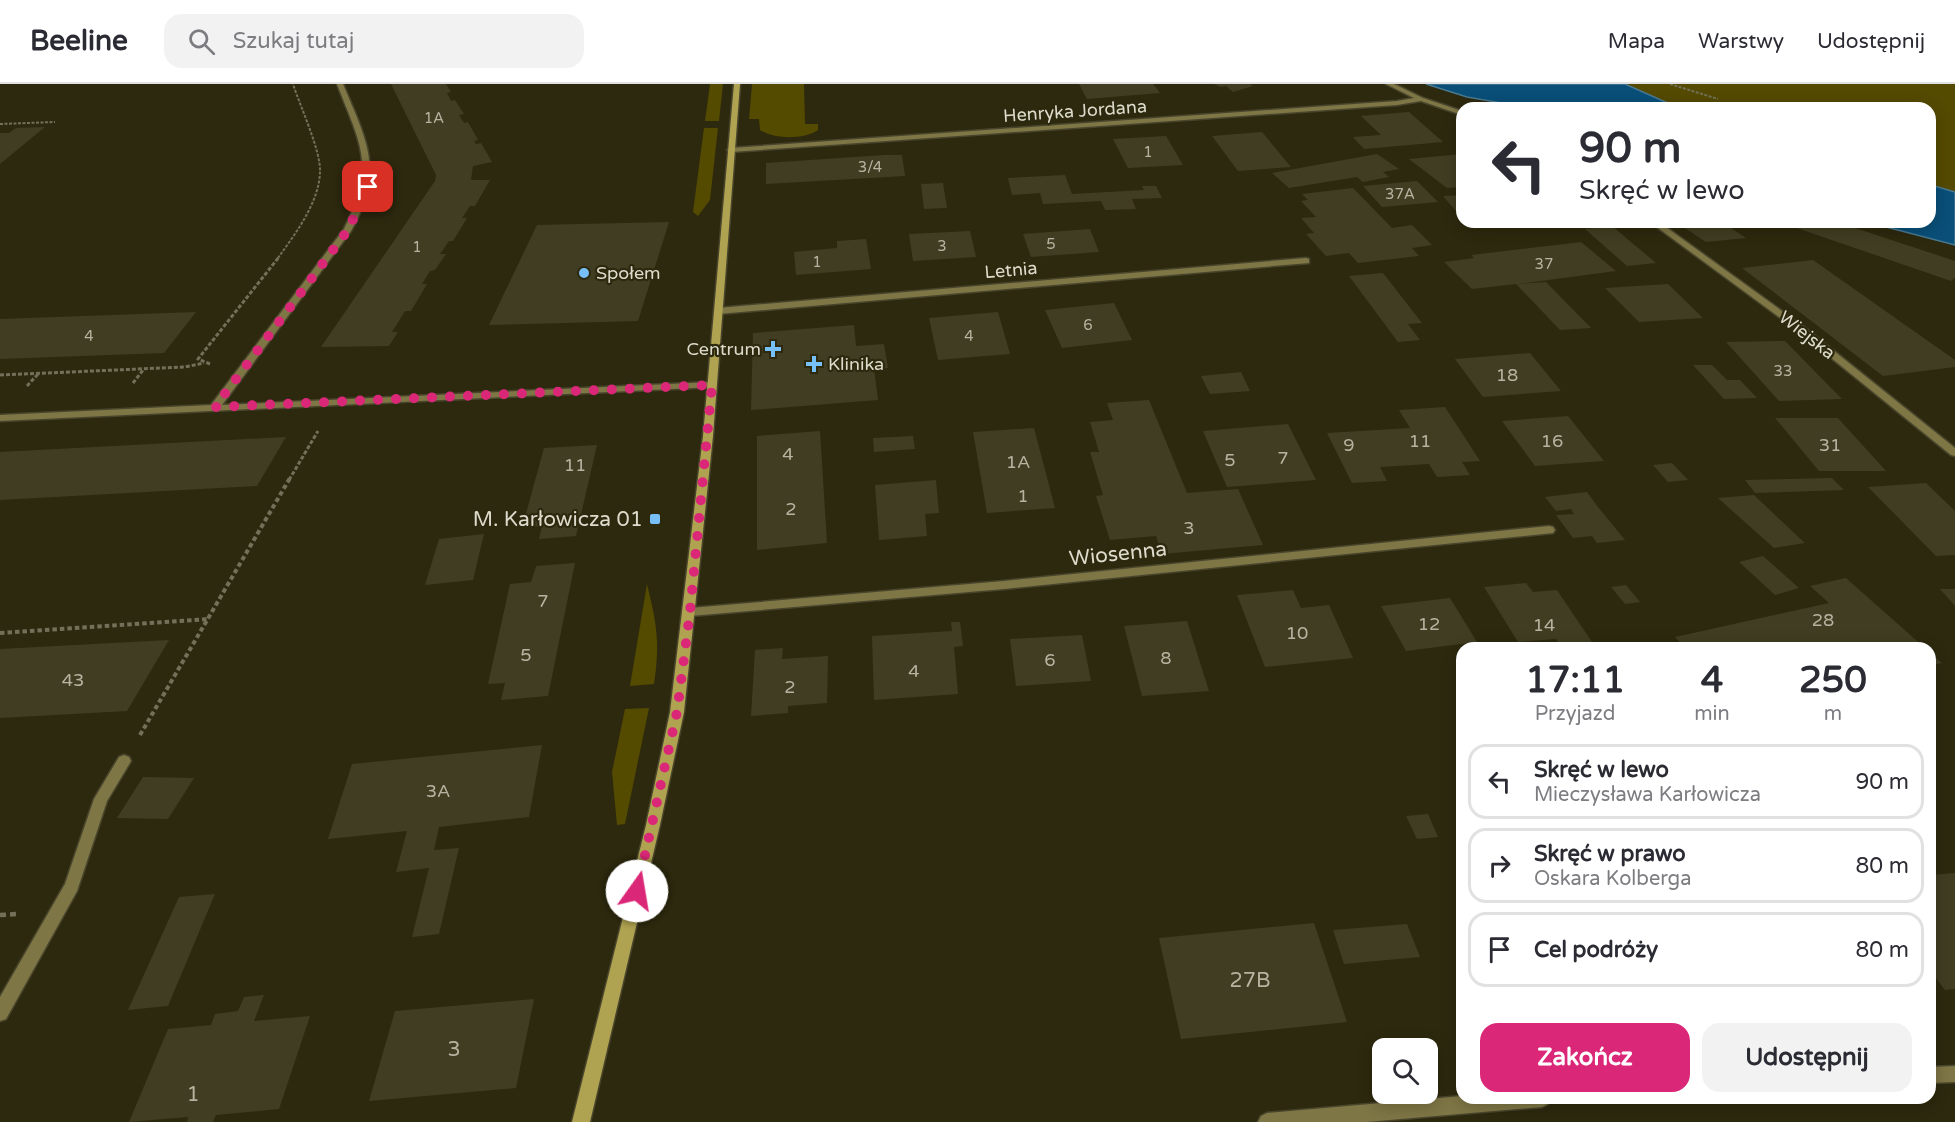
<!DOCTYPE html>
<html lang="pl">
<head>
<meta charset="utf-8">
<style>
	body { margin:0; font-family:"Varela Round",sans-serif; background:#f2f2f3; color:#2b2b33; height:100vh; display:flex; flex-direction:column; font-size:22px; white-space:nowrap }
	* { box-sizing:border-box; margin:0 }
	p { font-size:20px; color:#7c7c81 }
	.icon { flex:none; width:33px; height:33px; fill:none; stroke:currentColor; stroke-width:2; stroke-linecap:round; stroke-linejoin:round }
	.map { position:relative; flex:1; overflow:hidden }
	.sheet { position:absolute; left:1456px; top:558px; width:480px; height:462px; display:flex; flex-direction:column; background:#fff; border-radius:18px; box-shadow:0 3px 15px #0003 }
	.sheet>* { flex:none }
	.banner { position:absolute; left:1456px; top:18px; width:480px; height:126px; border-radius:18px; box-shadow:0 3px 15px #0003; background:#fff; color:#2b2b33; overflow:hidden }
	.controls { position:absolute; left:1372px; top:954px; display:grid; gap:12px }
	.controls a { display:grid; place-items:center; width:66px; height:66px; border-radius:12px; background:#fff; box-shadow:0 3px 15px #0003; font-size:30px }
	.pin { position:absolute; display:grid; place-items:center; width:51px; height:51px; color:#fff; margin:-26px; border-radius:12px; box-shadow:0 3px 9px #0006 }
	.me { position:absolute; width:66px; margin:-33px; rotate:13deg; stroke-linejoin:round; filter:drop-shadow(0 0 4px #0008) }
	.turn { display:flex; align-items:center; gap:21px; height:126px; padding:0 24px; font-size:27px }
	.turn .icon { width:78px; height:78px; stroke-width:2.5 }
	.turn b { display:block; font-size:42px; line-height:51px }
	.eta { display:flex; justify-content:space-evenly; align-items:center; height:102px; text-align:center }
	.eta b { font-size:36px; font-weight:700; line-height:42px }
	.action { display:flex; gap:12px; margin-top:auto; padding:12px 24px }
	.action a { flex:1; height:69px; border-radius:18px; background:#db2777; color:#fff; font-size:24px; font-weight:700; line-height:69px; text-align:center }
	.action a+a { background:#f2f2f3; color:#2b2b33 }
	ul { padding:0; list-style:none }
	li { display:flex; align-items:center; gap:18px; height:75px; margin:0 12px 9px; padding:0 12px; border:3px solid #e1e1e2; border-radius:18px }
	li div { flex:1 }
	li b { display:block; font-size:22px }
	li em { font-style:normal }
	header { display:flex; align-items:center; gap:36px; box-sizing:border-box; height:84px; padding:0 30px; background:#fff; border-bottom:2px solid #e1e1e2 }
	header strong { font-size:28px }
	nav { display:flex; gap:33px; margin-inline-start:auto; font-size:21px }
	.search { width:420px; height:54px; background:#f2f2f3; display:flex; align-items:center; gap:15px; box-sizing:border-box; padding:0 21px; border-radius:18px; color:#7c7c81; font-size:22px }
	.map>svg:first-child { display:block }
	.green { fill:#544a00 }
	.water { fill:#094f78; stroke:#497991; stroke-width:1.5 }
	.building { fill:#413d22 }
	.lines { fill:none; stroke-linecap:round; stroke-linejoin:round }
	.lane-casing { stroke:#49452c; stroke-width:3 }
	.street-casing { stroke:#49452c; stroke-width:3 }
	.secondary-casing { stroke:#49452c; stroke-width:3 }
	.path-far3 { stroke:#737059; stroke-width:2; stroke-dasharray:3 1.5; stroke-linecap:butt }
	.path-far2 { stroke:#737059; stroke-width:3; stroke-dasharray:4 2; stroke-linecap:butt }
	.path-far1 { stroke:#737059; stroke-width:4; stroke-dasharray:4.5 3; stroke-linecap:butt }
	.path { stroke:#737059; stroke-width:4.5; stroke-dasharray:6 4; stroke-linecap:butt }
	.lane { fill:#7e7645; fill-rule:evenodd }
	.street { fill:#7e7645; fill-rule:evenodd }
	.secondary { fill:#afa250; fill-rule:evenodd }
	.route { stroke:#db2777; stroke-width:10; stroke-dasharray:0 18 }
	.poi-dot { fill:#76c0f7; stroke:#2d290e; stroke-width:2 }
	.labels { text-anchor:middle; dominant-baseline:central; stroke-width:4.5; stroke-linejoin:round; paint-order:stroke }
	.far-number-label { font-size:15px; fill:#b6b4a1 }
	.far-street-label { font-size:18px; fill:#dddbcb; stroke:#2d290e }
	.far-poi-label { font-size:18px; fill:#dddbcb; stroke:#2d290e; text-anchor:start }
	.number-label { font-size:18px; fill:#b6b4a1 }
	.poi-label { font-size:21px; fill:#dddbcb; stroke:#2d290e; text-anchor:end }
	.street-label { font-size:21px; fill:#dddbcb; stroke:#2d290e }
	.near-number-label { font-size:21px; fill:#b6b4a1 }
</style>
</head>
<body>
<header>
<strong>Beeline</strong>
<div class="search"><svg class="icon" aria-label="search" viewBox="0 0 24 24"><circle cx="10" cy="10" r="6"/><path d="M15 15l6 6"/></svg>Szukaj tutaj</div>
<nav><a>Mapa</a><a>Warstwy</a><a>Udostępnij</a></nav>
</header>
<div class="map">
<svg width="1955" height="1038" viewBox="0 0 1955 1038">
	<rect width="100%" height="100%" fill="#2d290e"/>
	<g class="green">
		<path d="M710 0H723L719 37H705Z"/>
		<path d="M752 0H804L805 40H818V46C803 56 774 55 760 46L759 35H749Z"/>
		<path d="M1625 0H1955V110L1931 102 1930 24H1679Z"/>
		<path d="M704 44H718L710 116 698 132 693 128Z"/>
		<path d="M647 500C657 541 660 559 654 600L630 602Z"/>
		<path d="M649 624 625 740 617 741 612 688 625 625Z"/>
	</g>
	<g class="water">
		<path d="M1426 0H1625L1679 24H1530L1467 13Z"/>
		<path d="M1931 101 1955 108V161L1867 138H1930Z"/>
	</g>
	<g class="building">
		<path d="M391 0H446L451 8 447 9 451 17 455 16 464 30 459 31 464 39 468 38 478 56 474 57 476 60 481 59 492 78 473 82 471 96H490L475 122H470L462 134H467L453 157H449L440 170H446L435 186 430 187 422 200H427L411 227H405L392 248H398L389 262 321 263 435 97 436 91Z"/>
		<path d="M1079 0H1153L1160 9 1087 15Z"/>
		<path d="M1214 0H1250L1253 2 1233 8 1226 2 1221 3Z"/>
		<path d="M1409 28 1443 58 1364 65 1353 53 1381 51 1361 32Z"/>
		<path d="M45 43 0 80V49H9L16 44Z"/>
		<path d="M1262 48 1291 83 1238 87 1212 52Z"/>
		<path d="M1166 52 1183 81 1128 84 1113 55Z"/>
		<path d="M1377 70 1399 85 1383 88 1389 93 1363 98 1357 93 1289 104 1272 89Z"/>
		<path d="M1462 70V103L1447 104 1409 75Z"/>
		<path d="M884 71H902L905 92 766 100V79Z"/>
		<path d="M1065 91 1072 110 1144 106 1142 102H1156L1162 114 1132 115 1136 125 1105 126 1101 117 1043 120 1040 109 1012 111 1008 94Z"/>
		<path d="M1417 97 1438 118 1382 123 1363 102Z"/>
		<path d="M943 99 947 124 924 125 921 100Z"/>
		<path d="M1353 104 1392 144 1412 141 1432 161 1412 164 1419 172 1358 179 1349 169 1326 172 1306 150 1314 149 1301 134 1316 133 1301 117 1308 116 1302 110Z"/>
		<path d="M1462 111V126H1455L1443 112Z"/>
		<path d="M669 138 638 237 489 241 537 141Z"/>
		<path d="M1676 138H1722L1746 154 1706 158Z"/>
		<path d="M1788 138H1837L1955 177V194L1951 197 1785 140Z"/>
		<path d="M1612 142 1656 179 1627 182 1585 145Z"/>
		<path d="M1090 145 1099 168 1031 173 1023 150Z"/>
		<path d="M970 147 976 173 913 177 909 150Z"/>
		<path d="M866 155 871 185 796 191 794 168 837 164V157Z"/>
		<path d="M1581 158 1616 187 1518 200 1546 198 1591 244 1560 246 1516 200 1472 205 1444 178 1474 174 1471 171Z"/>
		<path d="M1813 176 1955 276V283L1883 292 1742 184Z"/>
		<path d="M1383 189 1422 239 1408 240 1420 256 1398 258 1349 192Z"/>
		<path d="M1668 200 1703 234 1639 238 1605 204Z"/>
		<path d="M1114 219 1132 256 1062 264 1045 226Z"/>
		<path d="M196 228 164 269 0 275V235Z"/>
		<path d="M998 228 1010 270 938 276 929 234Z"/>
		<path d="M854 241 856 262 884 260 888 284 874 285 878 316 751 326 753 249Z"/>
		<path d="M1785 257 1842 315 1779 317 1726 258Z"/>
		<path d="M1530 269 1561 307 1483 313 1455 275Z"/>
		<path d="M1693 281H1712L1727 296H1740L1757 314 1724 315Z"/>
		<path d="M1241 288 1250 307 1210 310 1201 292Z"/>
		<path d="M1149 316 1187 409 1238 405 1263 461 1162 470 1156 452 1110 456 1096 412 1103 411 1090 368H1099L1090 338 1113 336 1107 319Z"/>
		<path d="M1445 323 1480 377 1462 378 1470 391 1437 393 1429 380 1380 383 1387 397 1352 399 1327 349 1410 344 1399 326Z"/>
		<path d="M1568 332 1604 377 1535 382 1502 337Z"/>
		<path d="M1775 334H1838L1886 387H1819Z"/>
		<path d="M1288 340 1316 396 1227 403 1203 347Z"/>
		<path d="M1034 344 1055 424 987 429 973 348Z"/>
		<path d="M820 347 827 459 757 466V352Z"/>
		<path d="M913 352 915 365 874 368 873 354Z"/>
		<path d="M286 353 257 402 0 416V368Z"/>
		<path d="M597 361 576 452 539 455 542 442 522 444 544 364Z"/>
		<path d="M1672 379 1688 396 1668 398 1653 381Z"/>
		<path d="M1832 394 1844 406 1755 409 1745 396Z"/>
		<path d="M936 396 939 429 925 430 927 452 879 456 875 401Z"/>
		<path d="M1926 399 1955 427V471L1936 472 1868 403Z"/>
		<path d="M1587 408 1598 423 1625 456 1597 459 1592 452 1573 454 1556 431 1574 430 1571 425 1556 427 1545 413Z"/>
		<path d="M1754 411 1792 447 1805 459 1774 464 1718 414Z"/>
		<path d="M484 450 473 496 425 501 439 455Z"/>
		<path d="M1763 472 1799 504 1775 511 1739 478Z"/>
		<path d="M575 479 548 612 501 616 505 599 488 600 510 500 531 498 536 482Z"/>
		<path d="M1846 494 1925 564H1685L1675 553 1829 519 1810 502Z"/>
		<path d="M1526 499 1533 508 1557 506 1596 564H1562L1556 555 1518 558 1484 503Z"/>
		<path d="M1626 501 1640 518 1625 520 1611 503Z"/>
		<path d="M1940 505H1955V522Z"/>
		<path d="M1293 506 1301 524 1329 521 1353 574 1265 583 1237 511Z"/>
		<path d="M1450 514 1477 558 1406 567 1381 522Z"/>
		<path d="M1187 537 1209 607 1142 612 1124 542Z"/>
		<path d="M951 538H960L963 562 954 563 958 610 874 616 872 552 952 547Z"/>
		<path d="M1082 551 1091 597 1016 602 1010 555Z"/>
		<path d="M169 556 127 627 0 634V565Z"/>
		<path d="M783 564 782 575 828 572 827 619 788 622V629L751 632 755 566Z"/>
		<path d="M1930 569 1942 579 1930 582Z"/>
		<path d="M542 661 529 733 439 743 434 766 459 764 439 850 412 853 429 784 396 788 407 747 328 755 352 680Z"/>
		<path d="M143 693 194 694 168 735 117 734Z"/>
		<path d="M1428 730 1438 753 1417 755 1406 732Z"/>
		<path d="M1955 789V905L1945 906 1930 886V791Z"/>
		<path d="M215 810 168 922 128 926 179 813Z"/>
		<path d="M1314 839 1347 938 1181 955 1159 854Z"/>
		<path d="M1407 840 1420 873 1344 880 1333 846Z"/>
		<path d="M264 911 254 937 310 932 279 1025 216 1031 213 1038H187L188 1033 129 1038 168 945 211 941 215 930 238 927 244 913Z"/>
		<path d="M534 915 516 1004 369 1017 395 927Z"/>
	</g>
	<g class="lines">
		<g class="lane-casing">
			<path id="lane" d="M124 671 129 673 131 677 107 717 77 807 6 935 0 937V913L65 800 94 715 119 673Z"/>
		</g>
		<g class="street-casing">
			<g id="street">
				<path d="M337 0H343C367 58 385 87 351 147L222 321 712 298 715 299V303L0 337V331L211 321 344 145C376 81 361 62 337 0Z"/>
				<path d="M1386 0H1394L1423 14 1462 27V31L1421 17 1397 21 731 68 727 66 731 64 1397 17 1414 14Z"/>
				<path d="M1650 138H1659L1804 243 1955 364V372L1951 371 1798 247Z"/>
				<path d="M1306 174 1309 175V179L718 230 714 227 718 224Z"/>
				<path d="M1549 442 1553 443 1555 446 1553 449 1004 505 690 532 684 528 690 524 1004 497Z"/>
				<path d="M1955 982V998L1930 999V983Z"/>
				<path d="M1462 1012V1014H1551L1548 1020 1542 1023 1366 1038H1258L1261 1032 1267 1029Z"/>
			</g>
		</g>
		<g class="secondary-casing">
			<path id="secondary" d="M734 0H740L713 352 684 628 660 741 590 1038H572L646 741 670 628 703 352Z"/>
		</g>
		<g class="path-far3">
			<path d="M1670 0 1718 15"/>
			<path d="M0 40 55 38"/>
			<path d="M278 174C295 150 319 119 320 88 321 67 300 22 293 0"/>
		</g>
		<g class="path-far2">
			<path d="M210 280 198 275 279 173"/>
			<path d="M0 291 185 283 204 279"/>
			<path d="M133 299 143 286"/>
			<path d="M27 302 38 290"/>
			<path d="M289 396 318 347"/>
		</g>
		<g class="path-far1">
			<path d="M0 549 209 535"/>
			<path d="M140 651 290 394"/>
		</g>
		<path class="path" d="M0 831 17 830"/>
		<use href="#lane" class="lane"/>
		<use href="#street" class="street"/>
		<use href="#secondary" class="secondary"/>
	</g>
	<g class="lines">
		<path class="route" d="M368 103 348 146 215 323 712 301 690 528 677 628 637 807"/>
	</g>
	<g class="poi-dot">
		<circle cx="584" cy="189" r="6"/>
		<path d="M770 256h6v6h6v6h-6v6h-6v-6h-6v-6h6z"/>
		<path d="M811 271h6v6h6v6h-6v6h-6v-6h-6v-6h6z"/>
		<rect x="649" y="429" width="12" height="12" rx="3"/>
	</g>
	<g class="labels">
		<g class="far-number-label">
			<text x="434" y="34">1A</text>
			<text x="1148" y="68">1</text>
			<text x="870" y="83">3/4</text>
			<text x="1400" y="110">37A</text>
			<text x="1051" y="160">5</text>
			<text x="942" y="162">3</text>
			<text x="417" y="163">1</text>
			<text x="817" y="178">1</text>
			<text x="1544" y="180">37</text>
			<text x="1088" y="241">6</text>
			<text x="89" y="252">4</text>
			<text x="969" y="252">4</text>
			<text x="1783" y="287">33</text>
		</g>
		<g class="far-street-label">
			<text transform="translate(1075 27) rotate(-4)">Henryka Jordana</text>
			<text transform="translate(1011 186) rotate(-5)">Letnia</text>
			<text transform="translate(1807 251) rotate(38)">Wiejska</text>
		</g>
		<g class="far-poi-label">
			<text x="596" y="189">Społem</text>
			<text x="761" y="265" text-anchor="end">Centrum</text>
			<text x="828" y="280">Klinika</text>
		</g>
		<g class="number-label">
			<text x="1507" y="291">18</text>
			<text x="1420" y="357">11</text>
			<text x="1552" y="357">16</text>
			<text x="1349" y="361">9</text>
			<text x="1830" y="361">31</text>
			<text x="788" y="370">4</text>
			<text x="1283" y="374">7</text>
			<text x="1230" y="376">5</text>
			<text x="1018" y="378">1A</text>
			<text x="575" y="381">11</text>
			<text x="1023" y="412">1</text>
			<text x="791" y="425">2</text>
			<text x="1189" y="444">3</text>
			<text x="543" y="517">7</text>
			<text x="1823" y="536">28</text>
			<text x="1429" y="540">12</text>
			<text x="1544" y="541">14</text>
			<text x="1297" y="549">10</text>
			<text x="526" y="571">5</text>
			<text x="1166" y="574">8</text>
			<text x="1050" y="576">6</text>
			<text x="914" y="587">4</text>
			<text x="73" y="596">43</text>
			<text x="790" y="603">2</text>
			<text x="438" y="707">3A</text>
		</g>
		<g class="poi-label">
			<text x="643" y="435">M. Karłowicza 01</text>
		</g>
		<g class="street-label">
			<text transform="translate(1118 470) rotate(-6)">Wiosenna</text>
		</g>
		<g class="near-number-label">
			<text x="1250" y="896">27B</text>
			<text x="454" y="965">3</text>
			<text x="193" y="1010">1</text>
		</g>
	</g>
</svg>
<div class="controls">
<a><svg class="icon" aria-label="search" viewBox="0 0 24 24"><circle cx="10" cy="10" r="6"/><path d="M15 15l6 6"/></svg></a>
</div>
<div class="pin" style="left:368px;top:103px;background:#d93025"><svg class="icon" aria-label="arrive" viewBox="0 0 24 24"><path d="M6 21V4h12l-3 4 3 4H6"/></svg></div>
<svg class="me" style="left:637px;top:807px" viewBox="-20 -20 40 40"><circle r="19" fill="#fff"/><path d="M0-13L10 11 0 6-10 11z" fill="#db2777"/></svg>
<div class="banner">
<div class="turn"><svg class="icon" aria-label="left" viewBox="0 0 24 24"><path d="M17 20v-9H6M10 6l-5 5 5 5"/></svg><div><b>90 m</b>Skręć w lewo</div></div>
</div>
<section class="sheet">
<div class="eta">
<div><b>17:11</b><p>Przyjazd</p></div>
<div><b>4</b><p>min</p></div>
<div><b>250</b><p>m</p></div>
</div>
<ul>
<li><svg class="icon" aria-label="left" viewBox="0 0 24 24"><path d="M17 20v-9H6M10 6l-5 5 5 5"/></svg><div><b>Skręć w lewo</b><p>Mieczysława Karłowicza</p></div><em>90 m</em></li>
<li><svg class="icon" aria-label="right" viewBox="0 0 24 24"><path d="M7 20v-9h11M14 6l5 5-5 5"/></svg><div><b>Skręć w prawo</b><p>Oskara Kolberga</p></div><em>80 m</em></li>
<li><svg class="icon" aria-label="arrive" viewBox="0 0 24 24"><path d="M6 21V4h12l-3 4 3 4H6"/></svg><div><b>Cel podróży</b></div><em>80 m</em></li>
</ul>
<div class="action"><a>Zakończ</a><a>Udostępnij</a></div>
</section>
</div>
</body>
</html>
